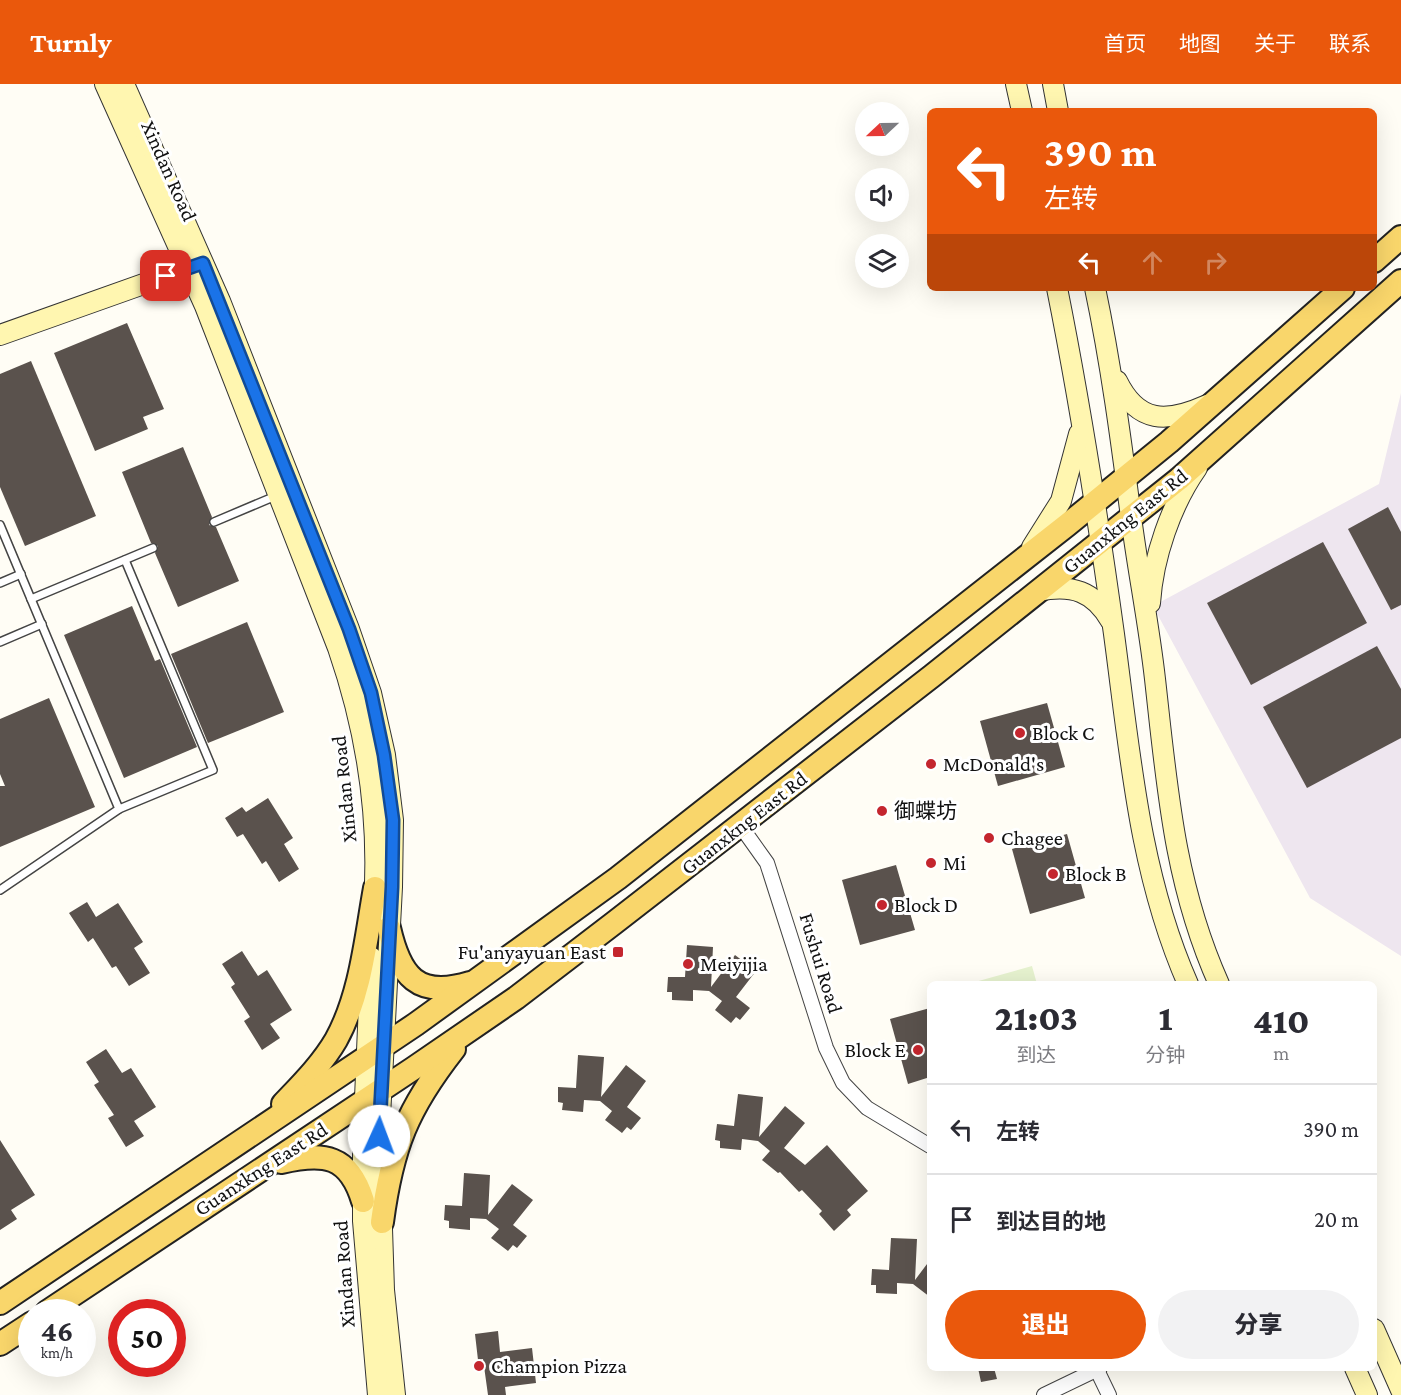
<!DOCTYPE html>
<html lang="zh">
<head>
<meta charset="utf-8">
<style>
	body { margin:0; font-family:"Crimson Pro","Noto Sans SC",serif; background:#f2f2f3; color:#2b2b33; height:100vh; display:flex; flex-direction:column; font-size:22px; white-space:nowrap }
	* { box-sizing:border-box; margin:0 }
	p { font-size:20px; color:#7c7c81 }
	.icon { flex:none; width:33px; height:33px; fill:none; stroke:currentColor; stroke-width:2; stroke-linecap:round; stroke-linejoin:round }
	.map { position:relative; flex:1; overflow:hidden }
	.details { position:absolute; left:927px; top:897px; width:450px; height:390px; display:flex; flex-direction:column; background:#fff; border-radius:9px; box-shadow:0 6px 24px #0002 }
	.details>* { flex:none }
	.hud { position:absolute; left:927px; top:24px; width:450px; height:183px; border-radius:9px; box-shadow:0 6px 24px #0002; background:#ea580c; color:#fff; overflow:hidden }
	.needle { width:39px; rotate:248deg }
	.fabs { position:absolute; left:855px; top:18px; display:grid; gap:12px }
	.fabs a { display:grid; place-items:center; width:54px; height:54px; border-radius:50%; background:#fff; box-shadow:0 6px 24px #0002; font-size:30px }
	.speed { position:absolute; left:18px; top:1215px; display:flex; gap:12px; font-size:30px; font-weight:700; text-align:center }
	.speed>* { display:grid; place-content:center; width:78px; height:78px; border-radius:50%; background:#fff; box-shadow:0 6px 24px #0002; line-height:1 }
	.speed small { font-size:15px; font-weight:400 }
	.speed .limit { border:9px solid #d22; background:#fff; color:#111 }
	.pin { position:absolute; display:grid; place-items:center; width:51px; height:51px; color:#fff; margin:-26px; border-radius:12px; box-shadow:0 3px 9px #0006 }
	.me { position:absolute; width:66px; margin:-33px; rotate:2deg; stroke-linejoin:round; filter:drop-shadow(0 0 4px #0008) }
	.turn { display:flex; align-items:center; gap:21px; height:126px; padding:0 18px; font-size:27px }
	.turn .icon { width:78px; height:78px; stroke-width:2.5 }
	.turn b { display:block; font-size:42px; line-height:51px }
	.lanes { display:flex; align-items:center; height:57px; padding:0 18px; background:#0003; justify-content:center; gap:30px; direction:ltr }
	.lanes .off { opacity:.35 }
	.eta { display:flex; justify-content:space-evenly; align-items:center; height:102px; text-align:center }
	.eta b { font-size:36px; font-weight:800; line-height:42px }
	.button { display:flex; gap:12px; margin-top:auto; padding:12px 18px }
	.button a { flex:1; height:69px; border-radius:36px; background:#ea580c; color:#fff; font-size:24px; font-weight:800; line-height:69px; text-align:center }
	.button a+a { background:#f2f2f3; color:#2b2b33 }
	ul { padding:0; list-style:none }
	li { display:flex; align-items:center; gap:18px; height:90px; padding:0 18px; border-top:2px solid #e1e1e2 }
	li div { flex:1 }
	li b { display:block; font-size:22px }
	li em { font-style:normal }
	header { display:flex; align-items:center; gap:36px; box-sizing:border-box; height:84px; padding:0 30px; background:#ea580c; color:#fff }
	header strong { font-size:28px }
	nav { display:flex; gap:33px; margin-inline-start:auto; font-size:21px }
	.map>svg:first-child { display:block }
	.industrial { fill:#eee6ef }
	.pitch { fill:#e6f2cf }
	.building { fill:#5a524d }
	.lines { fill:none; stroke-linecap:round; stroke-linejoin:round }
	.lane-casing { stroke:#444; stroke-width:10 }
	.street-casing { stroke:#444; stroke-width:16 }
	.secondary-casing { stroke:#333; stroke-width:22 }
	.primary-casing { stroke:#222; stroke-width:26 }
	.lane { stroke:#fff; stroke-width:7 }
	.street { stroke:#fff; stroke-width:14 }
	.secondary { stroke:#fff6b0; stroke-width:20 }
	.primary { stroke:#f9d66b; stroke-width:22 }
	.route-casing { stroke:#114b97; stroke-width:15 }
	.route { stroke:#1a73e8; stroke-width:10 }
	.poi-dot { fill:#c4262e; stroke:#fff; stroke-width:2 }
	.labels { text-anchor:middle; dominant-baseline:central; stroke-width:6; stroke-linejoin:round; paint-order:stroke }
	.street-label { font-size:21px; fill:#111; stroke:#fff }
	.poi-label { font-size:21px; fill:#111; stroke:#fff; text-anchor:start }
</style>
</head>
<body>
<header>
<strong>Turnly</strong>
<nav><a>首页</a><a>地图</a><a>关于</a><a>联系</a></nav>
</header>
<div class="map">
<svg width="1401" height="1311" viewBox="0 0 1401 1311">
	<rect width="100%" height="100%" fill="#fffdf5"/>
	<path class="industrial" d="M1401 309V872L1310 814 1153 522 1379 400Z"/>
	<path class="pitch" d="M1032 882 1037 900H976L975 898Z"/>
	<g class="building">
		<path d="M127 239 164 325 143 333 148 345 95 367 54 269Z"/>
		<path d="M31 277 96 432 25 462 0 403V290Z"/>
		<path d="M183 363 212 433 209 441 216 443 239 497 178 523 155 469 158 462 151 459 122 388Z"/>
		<path d="M1388 423 1401 448V521L1391 526 1348 445Z"/>
		<path d="M1323 458 1367 539 1251 601 1207 519Z"/>
		<path d="M132 522 155 577 160 575 197 663 124 694 64 551Z"/>
		<path d="M247 538 284 628 208 659 171 570Z"/>
		<path d="M1377 562 1401 605V654L1307 704 1263 623Z"/>
		<path d="M49 614 95 723 0 763V702H5L0 690V635Z"/>
		<path d="M1047 619 1065 683 998 702 980 637Z"/>
		<path d="M268 714 293 754 284 760 299 785 279 798 266 777 262 780 243 750 237 753 225 734 242 723 246 728Z"/>
		<path d="M1067 750 1085 814 1030 830 1012 765Z"/>
		<path d="M896 781 915 846 860 861 842 796Z"/>
		<path d="M87 818 96 833 118 819 143 858 134 864 150 889 129 902 116 882 112 884 93 854 88 858 69 829Z"/>
		<path d="M687 861 713 863 711 903 735 871 756 887 736 913 750 924 740 936 736 933 731 939 715 926 722 917 709 907 693 906V917L672 916V908H667L668 893H685Z"/>
		<path d="M242 867 258 892 267 886 292 926 270 940 280 954 262 966 244 937 250 933 231 903 235 900 222 880Z"/>
		<path d="M930 924V993L908 1000 890 935Z"/>
		<path d="M106 965 122 989 131 984 156 1023 134 1037 144 1052 126 1063 108 1034 114 1031 94 1001 99 998 86 978Z"/>
		<path d="M578 971 604 973 601 1013 626 981 646 997 627 1023 641 1034 631 1046 627 1043 622 1049 605 1036 612 1027 600 1017 584 1016 583 1028 562 1026 563 1019 558 1018V1003L576 1004Z"/>
		<path d="M738 1010 763 1013 759 1053 785 1022 805 1039 784 1064 805 1081 827 1061 868 1107 847 1126 851 1131 834 1147 819 1130 822 1127 802 1106 799 1108 780 1088 778 1089 762 1076 770 1067 758 1057 742 1055 741 1066 720 1064V1057L715 1056 717 1040 734 1042Z"/>
		<path d="M0 1056 35 1111 11 1126 17 1135 0 1146Z"/>
		<path d="M464 1089 490 1091 488 1131 512 1100 533 1116 513 1141 527 1152 517 1164 513 1161 508 1167 491 1154 499 1145 486 1135 470 1134V1146L449 1144V1137L444 1136 445 1121 462 1122Z"/>
		<path d="M891 1154 917 1155 915 1196 930 1176V1213L913 1200 897 1199V1210L876 1209V1201H871L872 1185 889 1186Z"/>
		<path d="M498 1247 500 1268 532 1264 536 1299 505 1303 506 1311H488L483 1275 478 1276 475 1250Z"/>
		<path d="M978 1284H994L997 1295 981 1298Z"/>
	</g>
	<g class="lines">
		<g class="lane-casing">
			<g id="lane">
				<path d="M214 438 278 411"/>
				<path d="M0 441 119 725 0 806"/>
				<path d="M0 499 21 490"/>
				<path d="M31 515 153 464"/>
				<path d="M0 558 42 540"/>
				<path d="M119 725 213 686 125 476"/>
			</g>
		</g>
		<g class="street-casing">
			<g id="street">
				<path d="M740 741 767 779 826 964 843 999 867 1024 930 1062"/>
				<path d="M1096 1284 1109 1311"/>
				<path d="M1044 1311 1100 1284"/>
			</g>
		</g>
		<g class="secondary-casing">
			<g id="secondary">
				<path d="M105 0 205 222 338 564C367 648 380 730 374 819"/>
				<path d="M124 0 220 217 349 545 371 609 385 671 393 736 392 803 379 1052 384 1206 395 1311"/>
				<path d="M1016 0 1022 27"/>
				<path d="M1053 0 1058 27"/>
				<path d="M1057 204C1080 319 1098 434 1114 550 1130 669 1139 789 1188 900"/>
				<path d="M1095 204C1111 280 1121 356 1131 433 1138 487 1149 541 1155 595 1167 702 1174 800 1219 900"/>
				<path d="M0 251 197 181"/>
				<path d="M1117 297C1138 340 1167 339 1207 321"/>
				<path d="M1032 463 1061 417 1079 350"/>
				<path d="M1038 507C1072 500 1094 507 1111 537"/>
				<path d="M1150 519C1153 473 1171 421 1197 384"/>
				<path d="M371 873 363 1061V1137L378 1311"/>
				<path d="M1374 1245 1401 1306"/>
				<path d="M1355 1284 1367 1311"/>
			</g>
		</g>
		<g class="primary-casing">
			<g id="primary">
				<path d="M1374 177 1401 153"/>
				<path d="M389 844C400 892 417 915 470 899"/>
				<path d="M283 1020C302 1000 322 980 336 956 361 911 366 854 375 804"/>
				<path d="M281 1078C324 1068 349 1071 363 1117"/>
				<path d="M382 1138C392 1063 407 1025 454 965"/>
				<path d="M0 1219 416 940 618 794 1067 441 1169 358 1343 204"/>
				<path d="M47 1228 414 984 516 914 614 839 932 592 1179 395 1401 197"/>
				<path d="M0 1260 32 1239"/>
			</g>
		</g>
		<use href="#lane" class="lane"/>
		<use href="#street" class="street"/>
		<use href="#secondary" class="secondary"/>
		<use href="#primary" class="primary"/>
	</g>
	<g class="lines">
		<g class="route-casing">
			<path id="route" d="M166 192 203 179 349 545 371 609 384 671 393 736 392 803 379 1052"/>
		</g>
		<use href="#route" class="route"/>
	</g>
	<g class="poi-dot">
		<circle cx="1020" cy="649" r="6"/>
		<circle cx="931" cy="680" r="6"/>
		<circle cx="882" cy="727" r="6"/>
		<circle cx="989" cy="754" r="6"/>
		<circle cx="931" cy="779" r="6"/>
		<circle cx="1053" cy="790" r="6"/>
		<circle cx="882" cy="821" r="6"/>
		<rect x="612" y="862" width="12" height="12" rx="3"/>
		<circle cx="688" cy="880" r="6"/>
		<circle cx="918" cy="966" r="6"/>
		<circle cx="479" cy="1282" r="6"/>
	</g>
	<g class="labels">
		<g class="street-label">
			<text transform="translate(169 87) rotate(66)">Xindan Road</text>
			<text transform="translate(1125 437) rotate(-39)">Guanxkng East Rd</text>
			<text transform="translate(344 705) rotate(-96)">Xindan Road</text>
			<text transform="translate(744 739) rotate(-38)">Guanxkng East Rd</text>
			<text transform="translate(821 879) rotate(73)">Fushui Road</text>
			<text transform="translate(261 1085) rotate(-33)">Guanxkng East Rd</text>
			<text transform="translate(344 1190) rotate(-94)">Xindan Road</text>
		</g>
		<g class="poi-label">
			<text x="1032" y="649">Block C</text>
			<text x="943" y="680">McDonald's</text>
			<text x="894" y="727">御蝶坊</text>
			<text x="1001" y="754">Chagee</text>
			<text x="943" y="779">Mi</text>
			<text x="1065" y="790">Block B</text>
			<text x="894" y="821">Block D</text>
			<text x="606" y="868" text-anchor="end">Fu'anyayuan East</text>
			<text x="700" y="880">Meiyijia</text>
			<text x="906" y="966" text-anchor="end">Block E</text>
			<text x="491" y="1282">Champion Pizza</text>
		</g>
	</g>
</svg>
<div class="fabs">
<a><svg class="needle" viewBox="-14 -14 28 28"><path d="M0-13l5 13h-10z" fill="#e53935"/><path d="M0 13l5-13h-10z" fill="#7c7c81"/></svg></a>
<a><svg class="icon" aria-label="sound" viewBox="0 0 24 24"><path d="M4 9h4l5-4v14l-5-4H4zM17 9q2 3 0 6"/></svg></a>
<a><svg class="icon" aria-label="layers" viewBox="0 0 24 24"><path d="M12 4l9 5-9 5-9-5zM3 14l9 5 9-5"/></svg></a>
</div>
<div class="speed"><div>46<small>km/h</small></div><div class="limit">50</div></div>
<div class="pin" style="left:166px;top:192px;background:#d93025"><svg class="icon" aria-label="arrive" viewBox="0 0 24 24"><path d="M6 21V4h12l-3 4 3 4H6"/></svg></div>
<svg class="me" style="left:379px;top:1052px" viewBox="-20 -20 40 40"><circle r="19" fill="#fff"/><path d="M0-13L10 11 0 6-10 11z" fill="#1a73e8"/></svg>
<div class="hud">
<div class="turn"><svg class="icon" aria-label="left" viewBox="0 0 24 24"><path d="M17 20v-9H6M10 6l-5 5 5 5"/></svg><div><b>390 m</b>左转</div></div>
<div class="lanes"><svg class="icon" aria-label="left" viewBox="0 0 24 24"><path d="M17 20v-9H6M10 6l-5 5 5 5"/></svg><svg class="icon off" aria-label="ahead" viewBox="0 0 24 24"><path d="M12 20V5M6 11l6-6 6 6"/></svg><svg class="icon off" aria-label="right" viewBox="0 0 24 24"><path d="M7 20v-9h11M14 6l5 5-5 5"/></svg></div>
</div>
<section class="details">
<div class="eta">
<div><b>21:03</b><p>到达</p></div>
<div><b>1</b><p>分钟</p></div>
<div><b>410</b><p>m</p></div>
</div>
<ul>
<li><svg class="icon" aria-label="left" viewBox="0 0 24 24"><path d="M17 20v-9H6M10 6l-5 5 5 5"/></svg><div><b>左转</b></div><em>390 m</em></li>
<li><svg class="icon" aria-label="arrive" viewBox="0 0 24 24"><path d="M6 21V4h12l-3 4 3 4H6"/></svg><div><b>到达目的地</b></div><em>20 m</em></li>
</ul>
<div class="button"><a>退出</a><a>分享</a></div>
</section>
</div>
</body>
</html>
